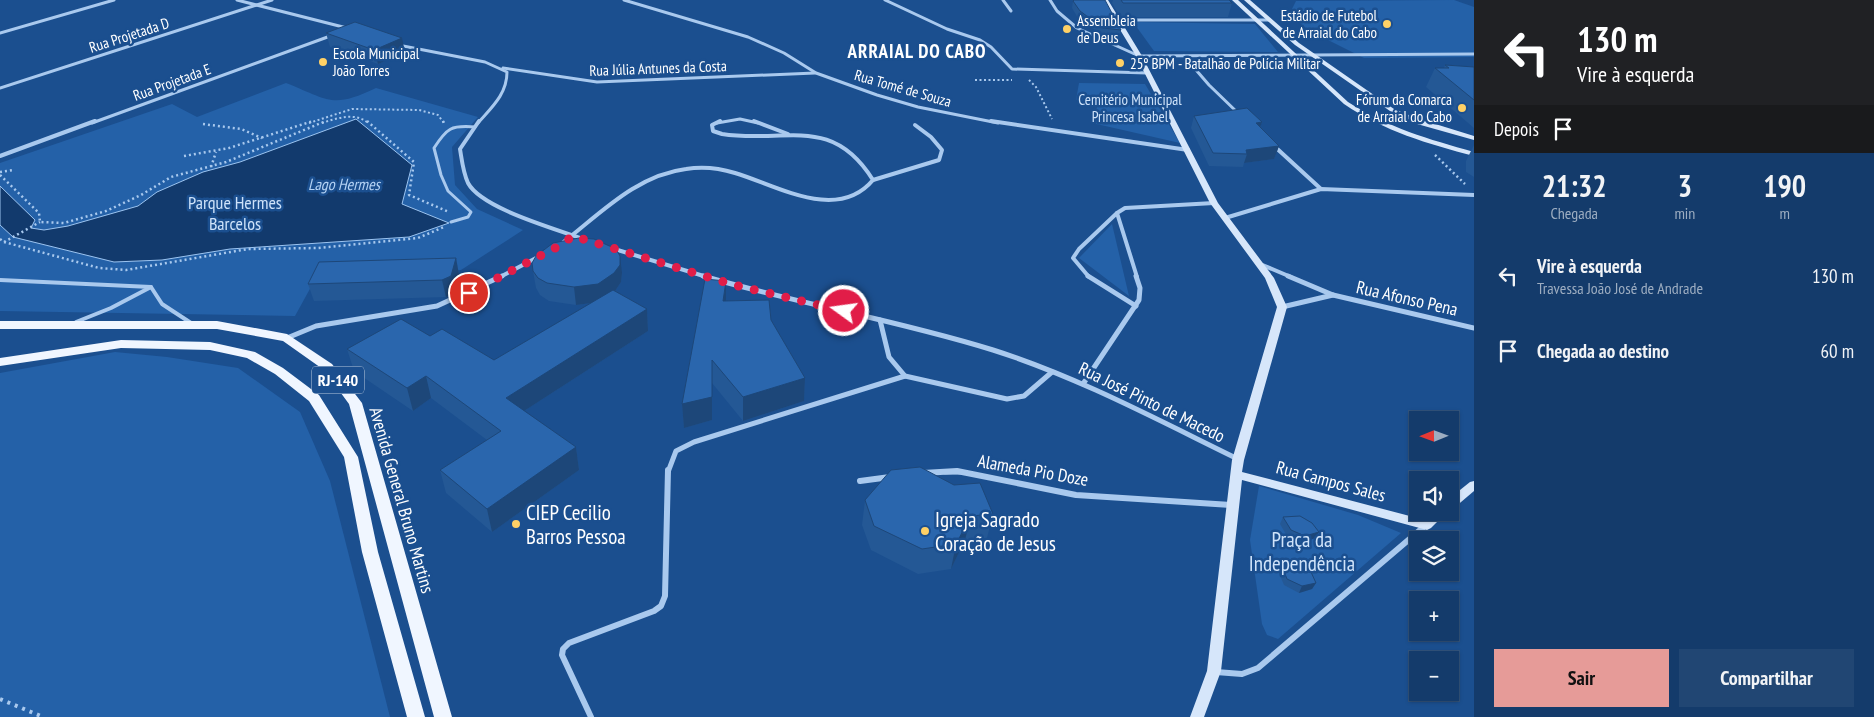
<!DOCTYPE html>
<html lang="pt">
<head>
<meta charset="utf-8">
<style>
	body { margin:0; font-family:"PT Sans Narrow",sans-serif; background:#214673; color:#f1f3f6; height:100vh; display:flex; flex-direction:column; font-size:19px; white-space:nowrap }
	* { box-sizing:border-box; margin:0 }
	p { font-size:16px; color:#9dadc1 }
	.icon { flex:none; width:28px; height:28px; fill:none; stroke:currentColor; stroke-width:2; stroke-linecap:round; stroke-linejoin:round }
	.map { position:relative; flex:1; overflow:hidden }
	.details { display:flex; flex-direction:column; background:#143b6b; width:400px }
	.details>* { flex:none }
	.top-card { background:#202124; color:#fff; overflow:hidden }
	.needle { width:32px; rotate:269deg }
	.tools { position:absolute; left:1409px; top:411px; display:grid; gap:10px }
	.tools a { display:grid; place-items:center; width:50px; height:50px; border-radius:0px; background:#143b6b; box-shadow:0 1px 4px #0004,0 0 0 1px #33557e; font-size:25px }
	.pin { position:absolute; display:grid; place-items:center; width:42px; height:42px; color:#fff; margin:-21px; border:2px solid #fff; border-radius:50%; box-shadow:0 1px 5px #0007 }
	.me { position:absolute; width:55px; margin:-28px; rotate:284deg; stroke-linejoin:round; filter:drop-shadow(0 0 4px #0008) }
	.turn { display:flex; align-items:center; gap:18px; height:105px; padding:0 20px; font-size:22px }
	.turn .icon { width:65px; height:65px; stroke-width:2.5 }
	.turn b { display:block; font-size:35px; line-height:42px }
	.then { display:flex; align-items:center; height:48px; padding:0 20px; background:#0003; gap:10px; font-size:19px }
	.eta { display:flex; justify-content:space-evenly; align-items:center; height:85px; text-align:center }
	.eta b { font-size:30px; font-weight:700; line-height:35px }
	.action { display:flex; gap:10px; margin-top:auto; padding:10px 20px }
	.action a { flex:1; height:58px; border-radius:0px; background:#e69b98; color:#111; font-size:20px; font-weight:700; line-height:58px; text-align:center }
	.action a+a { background:#214673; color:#f1f3f6 }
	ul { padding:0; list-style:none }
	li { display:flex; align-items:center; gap:15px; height:75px; padding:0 20px }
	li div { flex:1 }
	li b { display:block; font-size:19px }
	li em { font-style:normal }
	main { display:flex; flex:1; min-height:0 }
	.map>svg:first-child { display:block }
	.green { fill:#2461a8 }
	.water { fill:#123a6d; stroke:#9cc4f0 }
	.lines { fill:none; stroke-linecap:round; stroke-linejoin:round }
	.path-far2 { stroke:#a9c9ee; stroke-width:2; stroke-dasharray:2 2.5; stroke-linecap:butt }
	.path-far1 { stroke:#a9c9ee; stroke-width:2.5; stroke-dasharray:2 3; stroke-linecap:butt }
	.path { stroke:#a9c9ee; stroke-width:4; stroke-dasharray:3 5; stroke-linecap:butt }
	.lane-far1 { stroke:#a9c9ee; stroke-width:3 }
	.lane { stroke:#a9c9ee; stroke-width:4 }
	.street-far3 { stroke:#a9c9ee; stroke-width:3 }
	.street-far2 { stroke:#a9c9ee; stroke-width:4 }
	.street-far1 { stroke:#a9c9ee; stroke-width:5 }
	.street { stroke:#a9c9ee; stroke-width:6 }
	.secondary { fill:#d6e6fa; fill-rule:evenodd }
	.primary { fill:#f0f6ff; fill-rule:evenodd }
	.wall { fill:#245895 }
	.shaded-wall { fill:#1d4779 }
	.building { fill:#2a66ad; stroke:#1d4779 }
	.route { stroke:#e11d48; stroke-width:9; stroke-dasharray:0 16.2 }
	.poi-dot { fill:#ffd166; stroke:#1b4f8f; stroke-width:2 }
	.labels { text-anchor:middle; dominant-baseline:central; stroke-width:5; stroke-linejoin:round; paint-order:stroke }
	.far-poi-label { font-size:15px; fill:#fff; stroke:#1b4f8f; text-anchor:start }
	.far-street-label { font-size:15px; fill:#fff; stroke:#1b4f8f }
	.far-park-label { font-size:15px; fill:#cfe3fa; stroke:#1b4f8f }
	.far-water-label { font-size:16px; font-style:italic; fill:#b5d3f5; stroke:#1b4f8f }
	.shield { fill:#1b4f8f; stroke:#bbcadd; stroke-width:1 }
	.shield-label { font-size:16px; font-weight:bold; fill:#fff }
	.park-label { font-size:18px; fill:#cfe3fa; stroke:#1b4f8f }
	.street-label { font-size:18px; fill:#fff; stroke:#1b4f8f }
	.far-district-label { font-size:19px; font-weight:bold; letter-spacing:1px; fill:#fff; stroke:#1b4f8f }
	.near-poi-label { font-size:21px; fill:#fff; stroke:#1b4f8f; text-anchor:start }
	.near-park-label { font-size:21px; fill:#cfe3fa; stroke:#1b4f8f }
</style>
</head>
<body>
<main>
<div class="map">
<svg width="1474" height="717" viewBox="0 0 1474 717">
	<rect width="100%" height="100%" fill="#1b4f8f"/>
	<g class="green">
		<path d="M1454 0 1474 7V57L1364 58 1308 30 1294 18 1292 9 1296 1Z"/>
		<path d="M1133 22 1255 24 1278 52 1154 51Z"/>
		<path d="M286 83C329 100 332 109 376 88L478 117 452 147 455 185 477 209 523 230 461 270 317 276 295 316 0 311V163L172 104 197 117Z"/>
		<path d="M1079 83 1145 84 1180 143 1092 123 1098 104 1076 100Z"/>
		<path d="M1112 224 1129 296 1079 258Z"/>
		<path d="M115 352 167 357 238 368 300 412 330 481 390 717H0V373Z"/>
		<path d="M1259 486 1358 515 1401 533 1278 639 1267 635 1262 624 1250 540Z"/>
	</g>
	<path class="water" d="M356 119 412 165 402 204 449 223 409 237 230 249 162 260 114 262 13 237 0 225V186L35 220 31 228 44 230 68 226 138 206 157 192 203 172 240 162Z"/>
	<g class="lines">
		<g class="path-far2">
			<path d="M975 80H1012"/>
			<path d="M1029 80 1036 87 1052 119"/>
			<path d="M309 123 352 109 419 110 438 115 444 123"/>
			<path d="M322 123C337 118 356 112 368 123"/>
		</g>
		<g class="path-far1">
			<path d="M367 121 414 162 409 195 449 212"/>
			<path d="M443 121 444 123"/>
			<path d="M203 124 241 129 262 138"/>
			<path d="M1435 155 1465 184"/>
			<path d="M184 156 229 148 313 121"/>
			<path d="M211 167 216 152"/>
			<path d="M0 172 14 170"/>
			<path d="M0 175 39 213 40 222 64 223 106 211 141 195 171 177 226 162 326 121"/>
			<path d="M0 239 4 242 99 268 126 270 248 249 318 248 418 238 444 227"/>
			<path d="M4 242 40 222"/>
		</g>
		<path class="path" d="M0 699 43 717"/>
		<path class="lane-far1" d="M451 222 468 217 471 212 448 191 441 175 434 148C447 128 451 125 475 127"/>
		<g class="lane">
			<path d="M0 280 151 287 162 304 191 323"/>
			<path d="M76 322 111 308 151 287"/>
		</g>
		<g class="street-far3">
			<path d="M237 0 347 28"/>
			<path d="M624 0 748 37 784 53 816 73 877 95 918 107 998 123"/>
			<path d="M885 0 947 29 980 40 991 47 1012 69 1147 73"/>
			<path d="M1003 0 1011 11"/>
			<path d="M1050 0 1057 11 1077 28 1139 56 1474 54"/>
			<path d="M1117 20H1270"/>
			<path d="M0 33 114 0"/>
			<path d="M398 45 485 62 507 72C507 94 492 107 478 123"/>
			<path d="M1184 56 1209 85 1239 114"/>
			<path d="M503 68 597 82 815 73"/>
			<path d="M0 88 272 0"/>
			<path d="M92 123 333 35"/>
			<path d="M717 123 740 119 758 123"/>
		</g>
		<g class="street-far2">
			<path d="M479 121 460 149C462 161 463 172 468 183 482 209 557 229 586 240"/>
			<path d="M754 121 788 134"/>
			<path d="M991 121 1188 150"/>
			<path d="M1273 145 1321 189"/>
			<path d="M0 156 95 121"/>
			<path d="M873 180 939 160 942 150 931 137 915 125"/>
			<path d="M1225 218 1321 189 1474 195"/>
			<path d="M561 244C599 215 636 175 686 169 703 166 719 168 735 173 776 185 837 223 873 180 831 113 784 144 722 134L713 131 712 125 720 121"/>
			<path d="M611 248 707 277"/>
			<path d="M1260 264 1291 277"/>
			<path d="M500 277 538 257"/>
			<path d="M1089 277 1073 258 1079 249 1117 213"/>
			<path d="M1137 277 1117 213 1125 208 1214 203"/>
		</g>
		<g class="street-far1">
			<path d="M703 276C799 304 897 320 993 350 1078 377 1158 420 1238 459"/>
			<path d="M1088 276 1136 306"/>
			<path d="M1288 276 1333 295 1474 328"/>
			<path d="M1282 307 1333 295"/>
			<path d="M880 320 889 357 905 376 1007 399 1024 396 1052 372"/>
			<path d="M287 338 316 326 437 306 502 276"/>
			<path d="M1083 384 1139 300 1140 288 1136 276"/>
			<path d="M668 472 676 451 694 442 905 376"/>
			<path d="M945 472H960"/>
		</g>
		<g class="street">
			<path d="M923 473 957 471 1076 495 1231 505"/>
			<path d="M860 481 890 477"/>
			<path d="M1216 672 1242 674 1258 668 1426 525"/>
			<path d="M591 717 562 655 563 649 569 643 654 611 661 606 665 596 668 470"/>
		</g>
		<g class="secondary">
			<path d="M1102 0H1108L1142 56 1218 203 1274 278 1287 307 1244 460 1242 472 1425 520 1433 512H1447L1431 528 1427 530 1242 480 1221 671 1204 717H1190L1207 671 1232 460 1277 307 1265 278 1210 203 1136 56Z"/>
			<path d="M1232 0H1238L1348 102C1389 128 1428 139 1474 152V156C1428 144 1384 131 1344 104Z"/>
			<path d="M1244 0H1250L1299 43 1394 109 1416 118 1474 136V140L1410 122 1390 111 1295 45Z"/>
			<path d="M1474 481V491L1454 508 1450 509V498L1470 482Z"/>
		</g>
		<g class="primary">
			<path d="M0 321H217L287 334 332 364 362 403 452 717H434L349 404 324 370 283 341 217 329H0Z"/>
			<path d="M121 340 210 342 255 352 283 368 319 395 358 457 378 552 425 717H407L362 552 344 457 309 401 275 374 247 358 210 350 121 348 0 366V358Z"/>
		</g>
	</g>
	<g class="wall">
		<path d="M1113 0H1229L1232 3 1228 17H1120L1112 3Z"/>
		<path d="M1073 1 1121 30 1120 37 1102 35 1078 18 1072 8Z"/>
		<path d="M326 33 405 52 378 64 330 47Z"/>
		<path d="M1445 65 1474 67V128L1426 87 1435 68H1444Z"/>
		<path d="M1194 116 1262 122 1260 127 1279 146 1274 159 1244 163 1243 167 1209 166 1191 128Z"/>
		<path d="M1474 145V177L1466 172V161Z"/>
		<path d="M456 258 459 275 454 293 446 297 314 301 308 284Z"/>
		<path d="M533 271 622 273 621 282 615 291 647 309 648 331 524 411 576 447 579 470 492 532 446 493 440 470 487 440 431 398 413 411 354 371 347 349 430 336 494 360 592 303 576 305 549 301 540 295 536 288Z"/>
		<path d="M726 301 771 320 805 378 804 401 743 421 712 383V420L684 428 682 404Z"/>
		<path d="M865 500 993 514 987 538 965 540 951 569 918 574 871 550 862 525Z"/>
		<path d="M1283 517 1319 532 1315 538 1302 543 1287 536 1280 524Z"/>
		<path d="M1282 566 1316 583 1312 589 1299 593 1284 585 1279 573Z"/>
	</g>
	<g class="shaded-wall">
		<path d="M402 38 405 52 378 64 374 50Z"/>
		<path d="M1262 122 1257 135 1256 123Z"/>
		<path d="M1279 146 1274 159 1244 163 1247 154 1246 150Z"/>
		<path d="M620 256 622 273 621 282 615 291 599 302 576 305 574 287Z"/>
		<path d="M456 258 459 275 454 293 446 297 442 280Z"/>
		<path d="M726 281V303L723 301Z"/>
		<path d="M647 309 648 331 510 420 506 398Z"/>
		<path d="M712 360V420L684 428 682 404Z"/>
		<path d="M426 376 431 398 413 411 407 388Z"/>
		<path d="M805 378 804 401 743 421V397Z"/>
		<path d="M576 447 579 470 492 532 487 509Z"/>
		<path d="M971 516 965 540 951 569 956 544Z"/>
		<path d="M1319 532 1315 538 1302 543 1305 536Z"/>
		<path d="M1316 583 1312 589 1299 593 1302 586Z"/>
	</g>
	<g class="building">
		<path d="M1074 0H1105L1121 30 1103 28 1080 11 1073 1Z"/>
		<path d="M1121 0H1229L1232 3H1123Z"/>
		<path d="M355 22 402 38 374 50 326 33Z"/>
		<path d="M1445 65 1474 67V100L1435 68H1449Z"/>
		<path d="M1247 108 1262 122 1256 123 1279 146 1246 150 1247 154 1213 153 1194 116Z"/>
		<path d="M579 238 594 239 616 249 620 256V265L614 273 598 284 574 287 547 283 538 278 533 271 532 263 536 256 553 243Z"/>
		<path d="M456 258 451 276 442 280 308 284 319 262Z"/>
		<path d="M705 279 726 281 723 301 769 300 771 320 805 378 743 397 712 360V397L682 404Z"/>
		<path d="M613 290 647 309 506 398 576 447 487 509 440 470 501 431 426 376 407 388 347 349 401 319 430 336 442 329 494 360Z"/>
		<path d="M920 467 954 485 980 483 993 514 971 516 956 544 922 549 874 526 865 500 891 470Z"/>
		<path d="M1300 516 1312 523 1319 532 1305 536 1291 530 1283 517Z"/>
		<path d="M1289 564H1298L1311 572 1316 583 1302 586 1287 579 1282 566Z"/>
	</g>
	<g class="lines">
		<path class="route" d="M469 293 559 246 573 236 734 285 844 311"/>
	</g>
	<g class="poi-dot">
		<circle cx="1387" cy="24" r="5"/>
		<circle cx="1067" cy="29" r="5"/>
		<circle cx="323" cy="62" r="5"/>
		<circle cx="1120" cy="63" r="5"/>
		<circle cx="1462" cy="108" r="5"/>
		<circle cx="516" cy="524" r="5"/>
		<circle cx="925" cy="531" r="5"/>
	</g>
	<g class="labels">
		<g class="far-poi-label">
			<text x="1377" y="15" text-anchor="end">Estádio de Futebol<tspan x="1377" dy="17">de Arraial do Cabo</tspan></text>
			<text x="1077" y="20">Assembleia<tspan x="1077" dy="17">de Deus</tspan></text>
			<text x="333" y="53">Escola Municipal<tspan x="333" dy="17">João Torres</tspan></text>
			<text x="1130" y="63">25º BPM - Batalhão de Polícia Militar</text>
			<text x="1452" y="99" text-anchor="end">Fórum da Comarca<tspan x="1452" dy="17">de Arraial do Cabo</tspan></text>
		</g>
		<g class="far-street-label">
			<text transform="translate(129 35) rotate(-18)">Rua Projetada D</text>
			<text transform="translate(658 68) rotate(-2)">Rua Júlia Antunes da Costa</text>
			<text transform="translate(172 82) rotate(-20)">Rua Projetada E</text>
			<text transform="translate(903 88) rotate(16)">Rua Tomé de Souza</text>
		</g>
		<g class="far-park-label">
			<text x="1130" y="99">Cemitério Municipal<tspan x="1130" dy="17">Princesa Isabel</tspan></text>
		</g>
		<g class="far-water-label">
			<text x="344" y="184">Lago Hermes</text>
		</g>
		<rect class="shield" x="312" y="366.5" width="52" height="27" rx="4"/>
		<g class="shield-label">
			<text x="338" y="380">RJ-140</text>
		</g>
		<g class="park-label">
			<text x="235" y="202">Parque Hermes<tspan x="235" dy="21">Barcelos</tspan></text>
		</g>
		<g class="street-label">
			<text transform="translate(1407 298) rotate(13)">Rua Afonso Pena</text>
			<text transform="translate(1152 402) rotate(26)">Rua José Pinto de Macedo</text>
			<text transform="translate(1033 470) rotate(10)">Alameda Pio Doze</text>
			<text transform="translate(1331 481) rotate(15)">Rua Campos Sales</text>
			<text transform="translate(402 500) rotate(74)">Avenida General Bruno Martins</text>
		</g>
		<g class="far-district-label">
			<text x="917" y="51">ARRAIAL DO CABO</text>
		</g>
		<g class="near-poi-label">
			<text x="526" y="512">CIEP Cecilio<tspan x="526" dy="24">Barros Pessoa</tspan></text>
			<text x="935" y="519">Igreja Sagrado<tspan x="935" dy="24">Coração de Jesus</tspan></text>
		</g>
		<g class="near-park-label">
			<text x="1302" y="539">Praça da<tspan x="1302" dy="24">Independência</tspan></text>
		</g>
	</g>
</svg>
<div class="tools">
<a><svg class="needle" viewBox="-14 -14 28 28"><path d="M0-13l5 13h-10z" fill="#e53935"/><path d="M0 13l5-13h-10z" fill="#9dadc1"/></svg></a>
<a><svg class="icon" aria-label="sound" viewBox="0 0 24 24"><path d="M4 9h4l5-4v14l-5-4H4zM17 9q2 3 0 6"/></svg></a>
<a><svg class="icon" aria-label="layers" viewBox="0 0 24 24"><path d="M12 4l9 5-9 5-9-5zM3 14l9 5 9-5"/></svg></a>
<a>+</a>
<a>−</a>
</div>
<div class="pin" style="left:469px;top:293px;background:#d93025"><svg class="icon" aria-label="arrive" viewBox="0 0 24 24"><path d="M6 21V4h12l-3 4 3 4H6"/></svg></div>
<svg class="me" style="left:844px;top:311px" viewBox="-20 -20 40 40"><circle r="17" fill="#e11d48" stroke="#fff" stroke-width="3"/><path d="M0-11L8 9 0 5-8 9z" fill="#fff"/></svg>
</div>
<section class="details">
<div class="top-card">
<div class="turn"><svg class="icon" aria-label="left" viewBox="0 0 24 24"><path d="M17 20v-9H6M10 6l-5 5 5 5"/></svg><div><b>130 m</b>Vire à esquerda</div></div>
<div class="then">Depois<svg class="icon" aria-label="arrive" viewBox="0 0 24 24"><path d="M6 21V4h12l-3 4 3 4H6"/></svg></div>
</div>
<div class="eta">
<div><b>21:32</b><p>Chegada</p></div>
<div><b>3</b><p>min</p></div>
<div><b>190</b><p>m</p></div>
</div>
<ul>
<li><svg class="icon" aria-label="left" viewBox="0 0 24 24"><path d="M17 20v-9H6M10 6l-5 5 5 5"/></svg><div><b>Vire à esquerda</b><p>Travessa João José de Andrade</p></div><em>130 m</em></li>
<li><svg class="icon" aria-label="arrive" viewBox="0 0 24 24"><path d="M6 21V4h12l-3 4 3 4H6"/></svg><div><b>Chegada ao destino</b></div><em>60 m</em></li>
</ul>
<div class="action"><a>Sair</a><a>Compartilhar</a></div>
</section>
</main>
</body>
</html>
